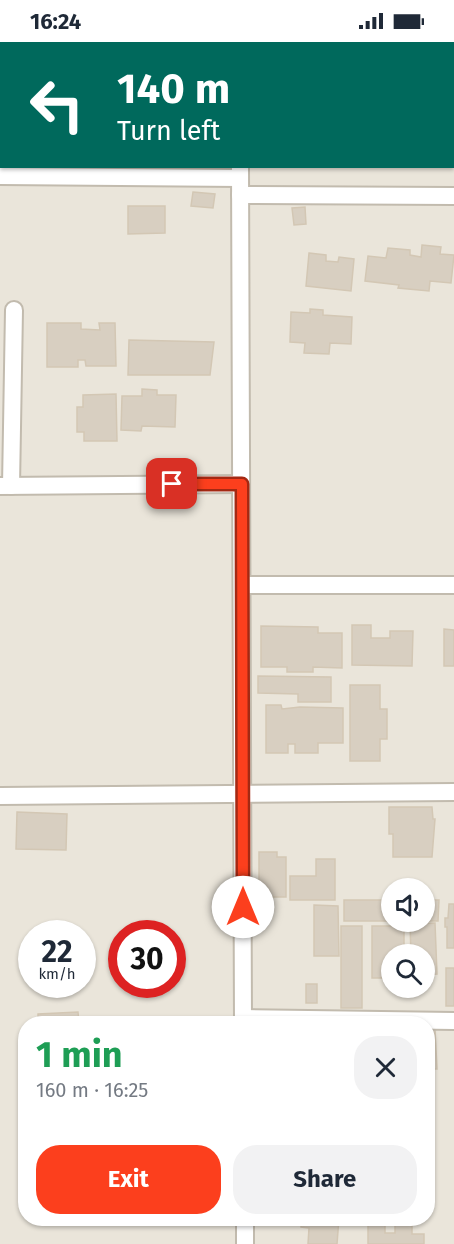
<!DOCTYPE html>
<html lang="en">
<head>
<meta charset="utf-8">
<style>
	body { margin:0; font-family:"Fira Sans",sans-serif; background:#f2f2f3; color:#1f2937; height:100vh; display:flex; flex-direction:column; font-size:22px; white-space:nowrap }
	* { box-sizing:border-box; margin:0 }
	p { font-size:20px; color:#747a83 }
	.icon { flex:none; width:33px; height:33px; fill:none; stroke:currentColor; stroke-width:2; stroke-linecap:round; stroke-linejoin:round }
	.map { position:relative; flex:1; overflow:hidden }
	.side { position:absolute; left:18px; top:974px; width:417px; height:210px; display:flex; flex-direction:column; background:#fff; border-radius:24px; box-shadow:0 2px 4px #0004 }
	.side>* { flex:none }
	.top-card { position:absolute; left:0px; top:0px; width:454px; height:126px; box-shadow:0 2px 4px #0004; background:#00695c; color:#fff; overflow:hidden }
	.fabs { position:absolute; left:381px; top:836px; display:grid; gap:12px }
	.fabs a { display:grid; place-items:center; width:54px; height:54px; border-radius:50%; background:#fff; box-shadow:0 2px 4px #0004; font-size:30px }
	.speed { position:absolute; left:18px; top:878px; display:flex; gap:12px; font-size:30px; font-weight:700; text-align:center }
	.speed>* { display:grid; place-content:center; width:78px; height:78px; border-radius:50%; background:#fff; box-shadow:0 2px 4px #0004; line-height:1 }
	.speed small { font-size:15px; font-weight:400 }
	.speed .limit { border:9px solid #d22; background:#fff; color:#111 }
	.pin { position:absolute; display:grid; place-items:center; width:51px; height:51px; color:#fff; margin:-26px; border-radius:12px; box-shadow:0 3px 9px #0006 }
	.me { position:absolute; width:66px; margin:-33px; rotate:0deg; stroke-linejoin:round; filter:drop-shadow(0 0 4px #0008) }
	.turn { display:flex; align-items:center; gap:21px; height:126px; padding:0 18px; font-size:27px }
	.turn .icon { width:78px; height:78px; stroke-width:2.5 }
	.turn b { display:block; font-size:42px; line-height:51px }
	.round { display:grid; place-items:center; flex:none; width:63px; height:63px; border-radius:24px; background:#f2f2f3 }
	.summary { display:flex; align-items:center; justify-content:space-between; height:102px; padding:0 18px }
	h1 { font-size:36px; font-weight:700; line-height:45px; color:#1e9e55 }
	.button { display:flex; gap:12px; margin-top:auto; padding:12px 18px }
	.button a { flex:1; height:69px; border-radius:24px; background:#fc3f1d; color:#fff; font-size:24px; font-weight:700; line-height:69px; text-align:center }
	.button a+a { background:#f2f2f3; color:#1f2937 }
	.status { display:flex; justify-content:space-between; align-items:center; height:42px; padding:0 30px; background:#fff; direction:ltr }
	.status svg { height:16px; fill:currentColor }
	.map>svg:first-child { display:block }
	.residential { fill:#eae5da; fill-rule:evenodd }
	.building { fill:#d8cfc1; stroke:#d3c7b4; stroke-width:1.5 }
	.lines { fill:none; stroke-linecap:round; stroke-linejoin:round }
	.street-casing { stroke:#c2bbae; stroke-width:20 }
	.street { stroke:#fff; stroke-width:16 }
	.route-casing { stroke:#a42913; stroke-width:15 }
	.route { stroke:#fc3f1d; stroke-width:10 }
</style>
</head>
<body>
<div class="status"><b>16:24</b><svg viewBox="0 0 49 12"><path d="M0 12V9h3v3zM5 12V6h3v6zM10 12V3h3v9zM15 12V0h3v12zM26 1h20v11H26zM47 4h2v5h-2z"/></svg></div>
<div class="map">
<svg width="454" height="1202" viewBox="0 0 454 1202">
	<rect width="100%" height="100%" fill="#f6f3ec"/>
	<path class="residential" d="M0 0H454V1202H0ZM2 2H453V124H2ZM392 846H424V879H392ZM32 891H82V942H32ZM122 891H172V942H122ZM392 912H424V945H392ZM26 981H428V1176H26Z"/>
	<g class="building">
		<path d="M193 150 215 152 213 166 191 164Z"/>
		<path d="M128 164H165V191L128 192Z"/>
		<path d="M305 165 306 182 294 183 292 166Z"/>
		<path d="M422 203 441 205 440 212 454 213 451 241 430 239 429 249 398 246 399 243 365 239 368 214 386 216 388 206 410 208V213L421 215Z"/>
		<path d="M309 211 326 213V219L338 220 339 215 354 217 351 249 306 244Z"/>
		<path d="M310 267 323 268V273L352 275 351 302 330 301 329 312 304 311 305 301 290 300 291 270 310 271Z"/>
		<path d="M47 281H81V287L100 288 99 281H115L116 324H86L85 318H78V325H47Z"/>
		<path d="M129 298 214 300 210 333H128Z"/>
		<path d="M142 347 157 348V353H176L175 385 142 384 141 389 121 388 122 354H142Z"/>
		<path d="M116 352 117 399H84V390H77V365H83V353Z"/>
		<path d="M352 583H371V596H390V589H413L412 624 352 623Z"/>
		<path d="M261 584 318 585V591H342V626L313 625V630H287V625H261Z"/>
		<path d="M444 587 454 588V624H444Z"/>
		<path d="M258 634 331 635V660H298V652L258 651Z"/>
		<path d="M350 643H380V667H387V697H380V719H350Z"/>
		<path d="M266 663H281L282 667 300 665 343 666V701H318V711H295V702H288V711H266Z"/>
		<path d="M389 765H432L433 777H435L432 815H393V792H389Z"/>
		<path d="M17 770 67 772 66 808 16 807Z"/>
		<path d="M259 810H277V815H286V855H250V844H259Z"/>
		<path d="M316 817H335V858H290V834H316Z"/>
		<rect x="344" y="858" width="48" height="21"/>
		<path d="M424 858H439L438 879H424Z"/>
		<path d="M449 862H454V906H447V885H445V876H448Z"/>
		<path d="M314 863 338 864 339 914H314Z"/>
		<path d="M435 881 437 932 424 933V912H411L410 882Z"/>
		<rect x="341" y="884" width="21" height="82"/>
		<path d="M372 884H404V912H392V936H372Z"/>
		<rect x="446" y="926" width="8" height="38"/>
		<rect x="306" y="942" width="11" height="19"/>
		<path d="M78 970 79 981H38V972Z"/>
		<path d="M428 988H435L437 1027H428Z"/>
		<path d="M302 1176H339L337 1202H308L309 1186 301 1185Z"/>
		<path d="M368 1183H385V1191H395V1183H412V1192H424V1202H368Z"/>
	</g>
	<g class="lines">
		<g class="street-casing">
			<g id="street">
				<path d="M240 0V2"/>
				<path d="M240 124 243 981"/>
				<path d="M0 134 240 136"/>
				<path d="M240 153 454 154"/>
				<path d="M0 444 241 442"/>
				<path d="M11 444 14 268"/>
				<path d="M242 543H454"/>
				<path d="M0 754 454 750"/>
				<path d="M243 976 454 979"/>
				<path d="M245 1176V1202"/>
			</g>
		</g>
		<use href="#street" class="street"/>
	</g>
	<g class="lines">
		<g class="route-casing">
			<path id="route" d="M172 442H242L243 865"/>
		</g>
		<use href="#route" class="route"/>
	</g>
</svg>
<div class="fabs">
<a><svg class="icon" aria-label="sound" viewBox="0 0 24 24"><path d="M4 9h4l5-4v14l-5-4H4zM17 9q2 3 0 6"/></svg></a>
<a><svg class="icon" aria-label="search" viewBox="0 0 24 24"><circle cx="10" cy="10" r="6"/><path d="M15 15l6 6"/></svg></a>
</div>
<div class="speed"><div>22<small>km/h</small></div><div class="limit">30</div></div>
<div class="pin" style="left:172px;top:442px;background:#d93025"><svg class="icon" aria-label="arrive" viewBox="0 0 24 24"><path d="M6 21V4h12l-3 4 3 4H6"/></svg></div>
<svg class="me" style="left:243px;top:865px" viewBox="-20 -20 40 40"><circle r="19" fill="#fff"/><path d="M0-13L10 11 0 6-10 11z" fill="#fc3f1d"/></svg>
<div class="top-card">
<div class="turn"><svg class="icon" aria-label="left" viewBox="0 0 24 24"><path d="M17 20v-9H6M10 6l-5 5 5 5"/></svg><div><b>140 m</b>Turn left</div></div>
</div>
<section class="side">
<div class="summary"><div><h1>1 min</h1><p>160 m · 16:25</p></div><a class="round"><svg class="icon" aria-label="close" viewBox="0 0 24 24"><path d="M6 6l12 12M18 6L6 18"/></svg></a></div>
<div class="button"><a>Exit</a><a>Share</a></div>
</section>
</div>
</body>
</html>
